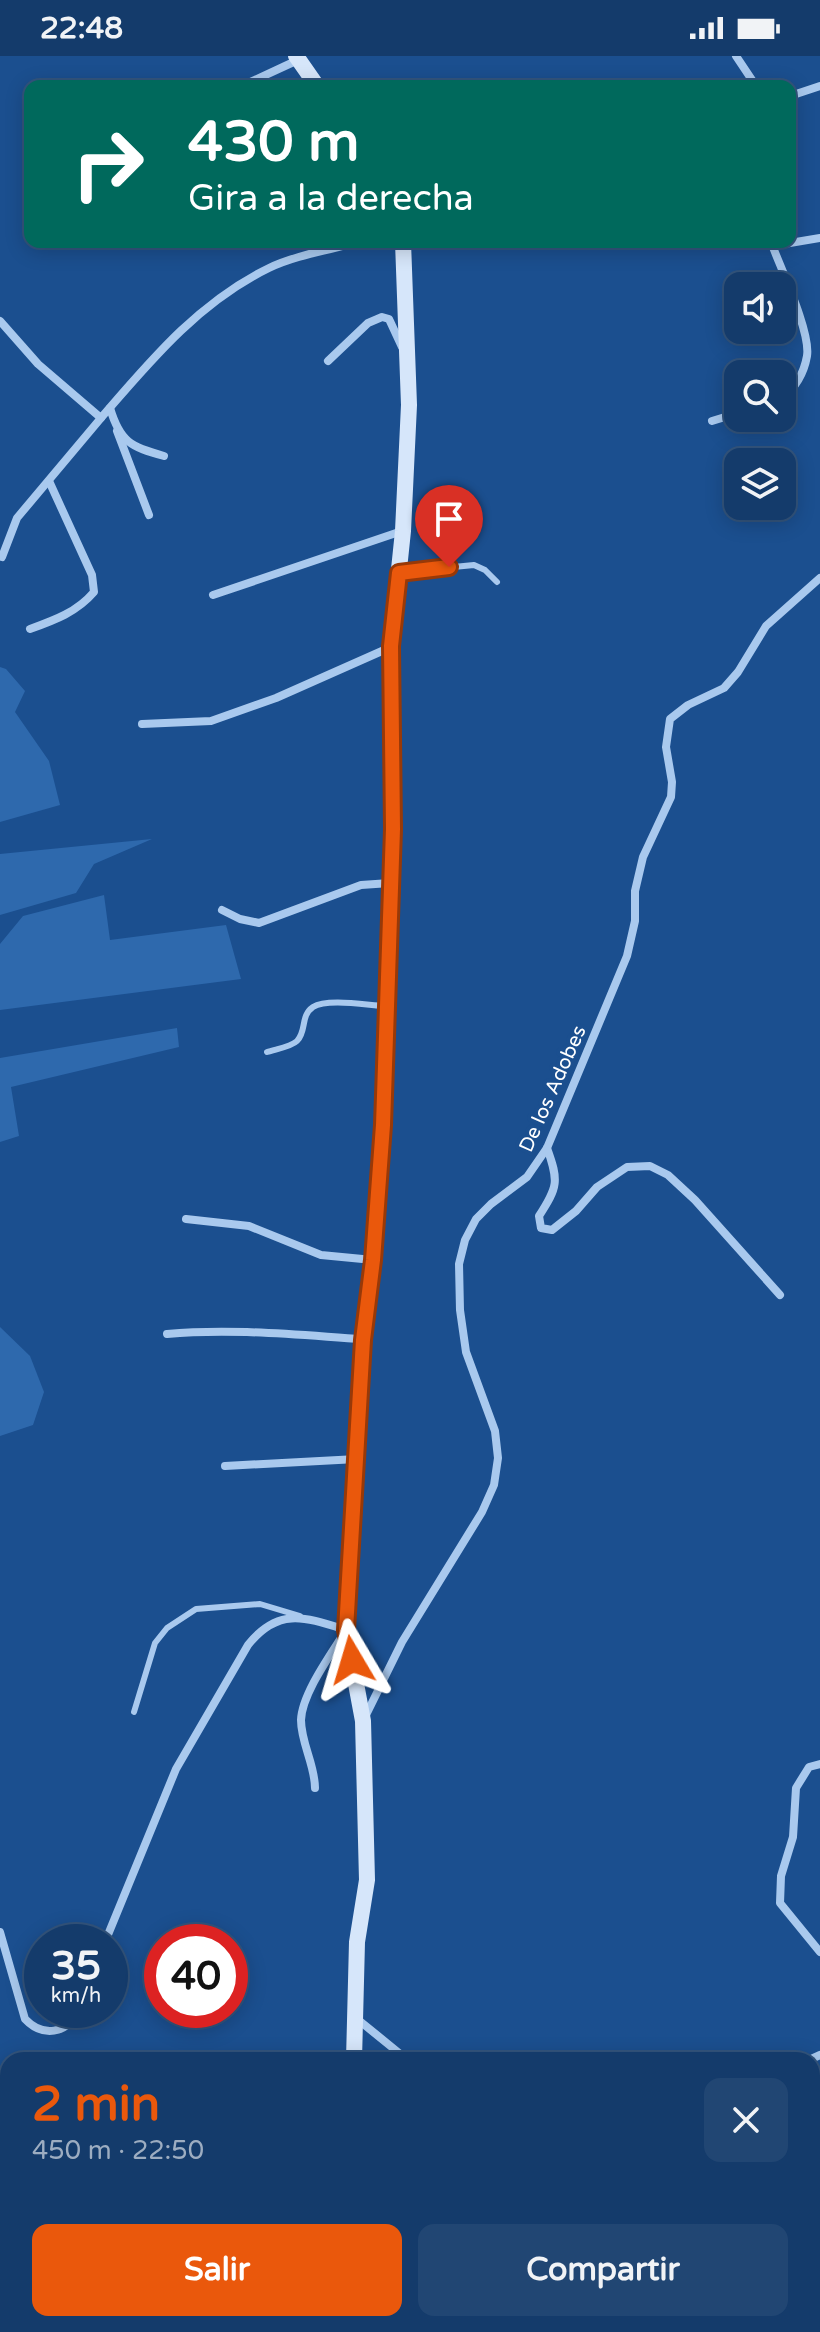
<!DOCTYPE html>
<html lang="es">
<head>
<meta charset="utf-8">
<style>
	body { margin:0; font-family:"Varela Round",sans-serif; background:#214673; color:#f1f3f6; height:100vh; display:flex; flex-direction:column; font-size:30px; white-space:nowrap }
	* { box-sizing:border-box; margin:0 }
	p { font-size:26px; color:#9dadc1 }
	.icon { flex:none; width:44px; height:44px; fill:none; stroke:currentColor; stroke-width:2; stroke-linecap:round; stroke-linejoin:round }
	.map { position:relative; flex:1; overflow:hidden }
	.panel { position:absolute; left:0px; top:1996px; width:820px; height:280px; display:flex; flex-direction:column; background:#143b6b; border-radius:24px 24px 0 0; box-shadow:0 4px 20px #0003,0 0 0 2px #33557e }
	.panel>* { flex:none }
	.banner { position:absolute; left:24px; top:24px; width:772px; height:168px; border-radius:16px; box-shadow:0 4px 20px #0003,0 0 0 2px #33557e; background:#00695c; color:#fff; overflow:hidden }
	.controls { position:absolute; left:724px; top:216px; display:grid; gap:16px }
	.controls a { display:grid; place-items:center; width:72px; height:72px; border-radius:16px; background:#143b6b; box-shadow:0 4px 20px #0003,0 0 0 2px #33557e; font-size:40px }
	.speed { position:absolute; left:24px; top:1868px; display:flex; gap:16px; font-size:40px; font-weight:700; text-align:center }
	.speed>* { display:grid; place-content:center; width:104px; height:104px; border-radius:50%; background:#143b6b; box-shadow:0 4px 20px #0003,0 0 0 2px #33557e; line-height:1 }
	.speed small { font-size:20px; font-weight:400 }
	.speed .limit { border:12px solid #d22; background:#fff; color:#111 }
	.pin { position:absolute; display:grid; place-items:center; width:68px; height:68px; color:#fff; margin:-82px -34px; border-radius:50% 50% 50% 0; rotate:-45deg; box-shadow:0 0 8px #0007 }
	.pin .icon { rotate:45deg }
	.me { position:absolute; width:88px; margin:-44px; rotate:353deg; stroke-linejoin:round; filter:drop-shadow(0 0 6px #0008) }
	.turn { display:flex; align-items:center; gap:28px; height:168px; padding:0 32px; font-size:36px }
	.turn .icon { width:104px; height:104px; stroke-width:2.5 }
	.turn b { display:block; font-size:56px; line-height:68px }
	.round { display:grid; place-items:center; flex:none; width:84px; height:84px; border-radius:16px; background:#214673 }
	.head { display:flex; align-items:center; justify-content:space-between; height:136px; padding:0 32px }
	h1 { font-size:48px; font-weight:700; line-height:60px; color:#ea580c }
	.cta { display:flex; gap:16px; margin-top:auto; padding:16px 32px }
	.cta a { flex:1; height:92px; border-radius:16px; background:#ea580c; color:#fff; font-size:32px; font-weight:700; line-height:92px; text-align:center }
	.cta a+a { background:#214673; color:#f1f3f6 }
	.status { display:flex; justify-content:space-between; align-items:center; height:56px; padding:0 40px; background:#143b6b; direction:ltr }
	.status svg { height:22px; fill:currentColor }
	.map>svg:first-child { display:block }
	.green { fill:#2e69ad }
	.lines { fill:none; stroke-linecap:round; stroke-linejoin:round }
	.lane { stroke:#a9c9ee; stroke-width:6 }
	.street { stroke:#a9c9ee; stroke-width:8 }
	.secondary { stroke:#d6e6fa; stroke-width:16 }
	.route-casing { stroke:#983908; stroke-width:20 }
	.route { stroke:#ea580c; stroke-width:14 }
	.labels { text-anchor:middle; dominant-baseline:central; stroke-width:8; stroke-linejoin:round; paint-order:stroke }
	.street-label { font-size:20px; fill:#fff; stroke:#1b4f8f }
</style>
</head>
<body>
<div class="status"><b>22:48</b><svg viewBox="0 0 49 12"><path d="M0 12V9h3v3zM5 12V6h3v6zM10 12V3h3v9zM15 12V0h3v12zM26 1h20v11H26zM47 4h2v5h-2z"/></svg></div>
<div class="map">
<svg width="820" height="2276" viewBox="0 0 820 2276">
	<rect width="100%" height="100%" fill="#1b4f8f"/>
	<g class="green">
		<path d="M0 611 6 613 25 635 15 656 49 705 60 749 0 766Z"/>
		<path d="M152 783 94 808 76 837 0 859V798Z"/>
		<path d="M104 839 110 884 226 869 241 923 0 954V888L23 860Z"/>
		<path d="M177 972 179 991 11 1031 19 1080 0 1086V1002Z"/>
		<path d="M0 1271 30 1300 44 1336 33 1369 0 1380Z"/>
		<path d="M820 2030V2092L812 2090V2034Z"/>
	</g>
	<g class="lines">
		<g class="lane">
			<path d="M402 516 474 509 485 514 497 526"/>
			<path d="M267 996C276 993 291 991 297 985 307 975 300 960 313 951 327 942 366 949 384 950"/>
			<path d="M134 1656 155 1587 167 1572 196 1553 260 1548 300 1560"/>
		</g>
		<g class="street">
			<path d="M736 0 756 30"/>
			<path d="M242 30 298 4"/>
			<path d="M790 40 820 30"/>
			<path d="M771 186C780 211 811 276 807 300 804 317 795 332 782 342"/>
			<path d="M772 190 820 182"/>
			<path d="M0 265 38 308 101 362C151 304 199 246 269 212 296 199 330 194 358 186"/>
			<path d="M328 305 368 267 382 261 389 263 402 291"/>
			<path d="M110 352C120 386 131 391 164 400"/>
			<path d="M712 365 738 357"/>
			<path d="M117 375 149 459"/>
			<path d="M2 501 17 462 101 362"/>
			<path d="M213 539 402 475"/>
			<path d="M30 573C55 564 77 556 94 536L92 519 49 425"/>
			<path d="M142 668 211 665 276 642 391 591"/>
			<path d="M222 854 240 863 259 867 361 829 390 827"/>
			<path d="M547 1092C559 1125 558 1131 539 1160L541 1172 552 1174 576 1155 597 1131 627 1111 650 1110 668 1119 695 1144 780 1239"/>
			<path d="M186 1163 249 1170 321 1199 373 1204"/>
			<path d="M167 1278C231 1272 298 1279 362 1283"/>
			<path d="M225 1410 357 1403"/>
			<path d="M365 1661 402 1586 482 1456 494 1429 498 1402 495 1375 466 1296 460 1254 459 1208 465 1184 476 1163 491 1148 527 1121 547 1092 627 900 635 865V835L643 801 671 741 672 726 666 691 670 663 688 649 724 632 738 616 766 570 820 522"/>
			<path d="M820 1708 809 1711 796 1732 793 1781 781 1820 780 1847 820 1896"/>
			<path d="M0 1876 25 1963C42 1981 68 1979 77 1954"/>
			<path d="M105 1886 176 1713 248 1589C278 1551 305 1561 346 1574 332 1597 302 1637 301 1664 301 1687 315 1709 315 1732"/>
			<path d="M356 1962 399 1997 402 2004"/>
			<path d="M809 2004 820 1999"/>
			<path d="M0 2121 8 2122"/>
			<path d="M812 2126 820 2131"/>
			<path d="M470 2268 472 2276"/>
			<path d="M37 2276 41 2268"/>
		</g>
		<g class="secondary">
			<path d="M296 0 317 30"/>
			<path d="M354 2004 357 1886 367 1824 363 1665 346 1574 363 1284 373 1204 383 1069 393 773 391 590 403 475 409 349 403 186"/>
			<path d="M287 2276 289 2268"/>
		</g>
	</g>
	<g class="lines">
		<g class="route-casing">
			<path id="route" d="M352 1604 346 1574 363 1284 373 1204 383 1069 393 773 391 590 399 517 449 511"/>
		</g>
		<use href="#route" class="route"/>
	</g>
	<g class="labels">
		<g class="street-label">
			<text transform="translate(553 1033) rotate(-66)">De los Adobes</text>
		</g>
	</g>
</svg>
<div class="controls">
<a><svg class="icon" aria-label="sound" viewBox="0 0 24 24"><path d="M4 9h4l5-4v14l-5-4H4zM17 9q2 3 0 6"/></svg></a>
<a><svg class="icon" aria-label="search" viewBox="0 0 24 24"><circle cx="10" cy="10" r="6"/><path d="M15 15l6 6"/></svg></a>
<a><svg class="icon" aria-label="layers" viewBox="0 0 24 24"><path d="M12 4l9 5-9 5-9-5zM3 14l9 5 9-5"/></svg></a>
</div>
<div class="speed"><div>35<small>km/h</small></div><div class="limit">40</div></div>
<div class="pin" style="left:449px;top:511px;background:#d93025"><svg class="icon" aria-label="arrive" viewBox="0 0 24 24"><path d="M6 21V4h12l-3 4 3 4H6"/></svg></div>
<svg class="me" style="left:352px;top:1604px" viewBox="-20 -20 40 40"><path d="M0-17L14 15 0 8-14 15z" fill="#ea580c" stroke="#fff" stroke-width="4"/></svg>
<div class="banner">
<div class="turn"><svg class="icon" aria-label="right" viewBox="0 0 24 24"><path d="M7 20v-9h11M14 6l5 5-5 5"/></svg><div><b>430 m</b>Gira a la derecha</div></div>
</div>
<section class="panel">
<div class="head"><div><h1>2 min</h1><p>450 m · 22:50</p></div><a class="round"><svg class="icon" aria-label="close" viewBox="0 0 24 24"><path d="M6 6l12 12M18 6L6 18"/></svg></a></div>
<div class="cta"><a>Salir</a><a>Compartir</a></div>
</section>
</div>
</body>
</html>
